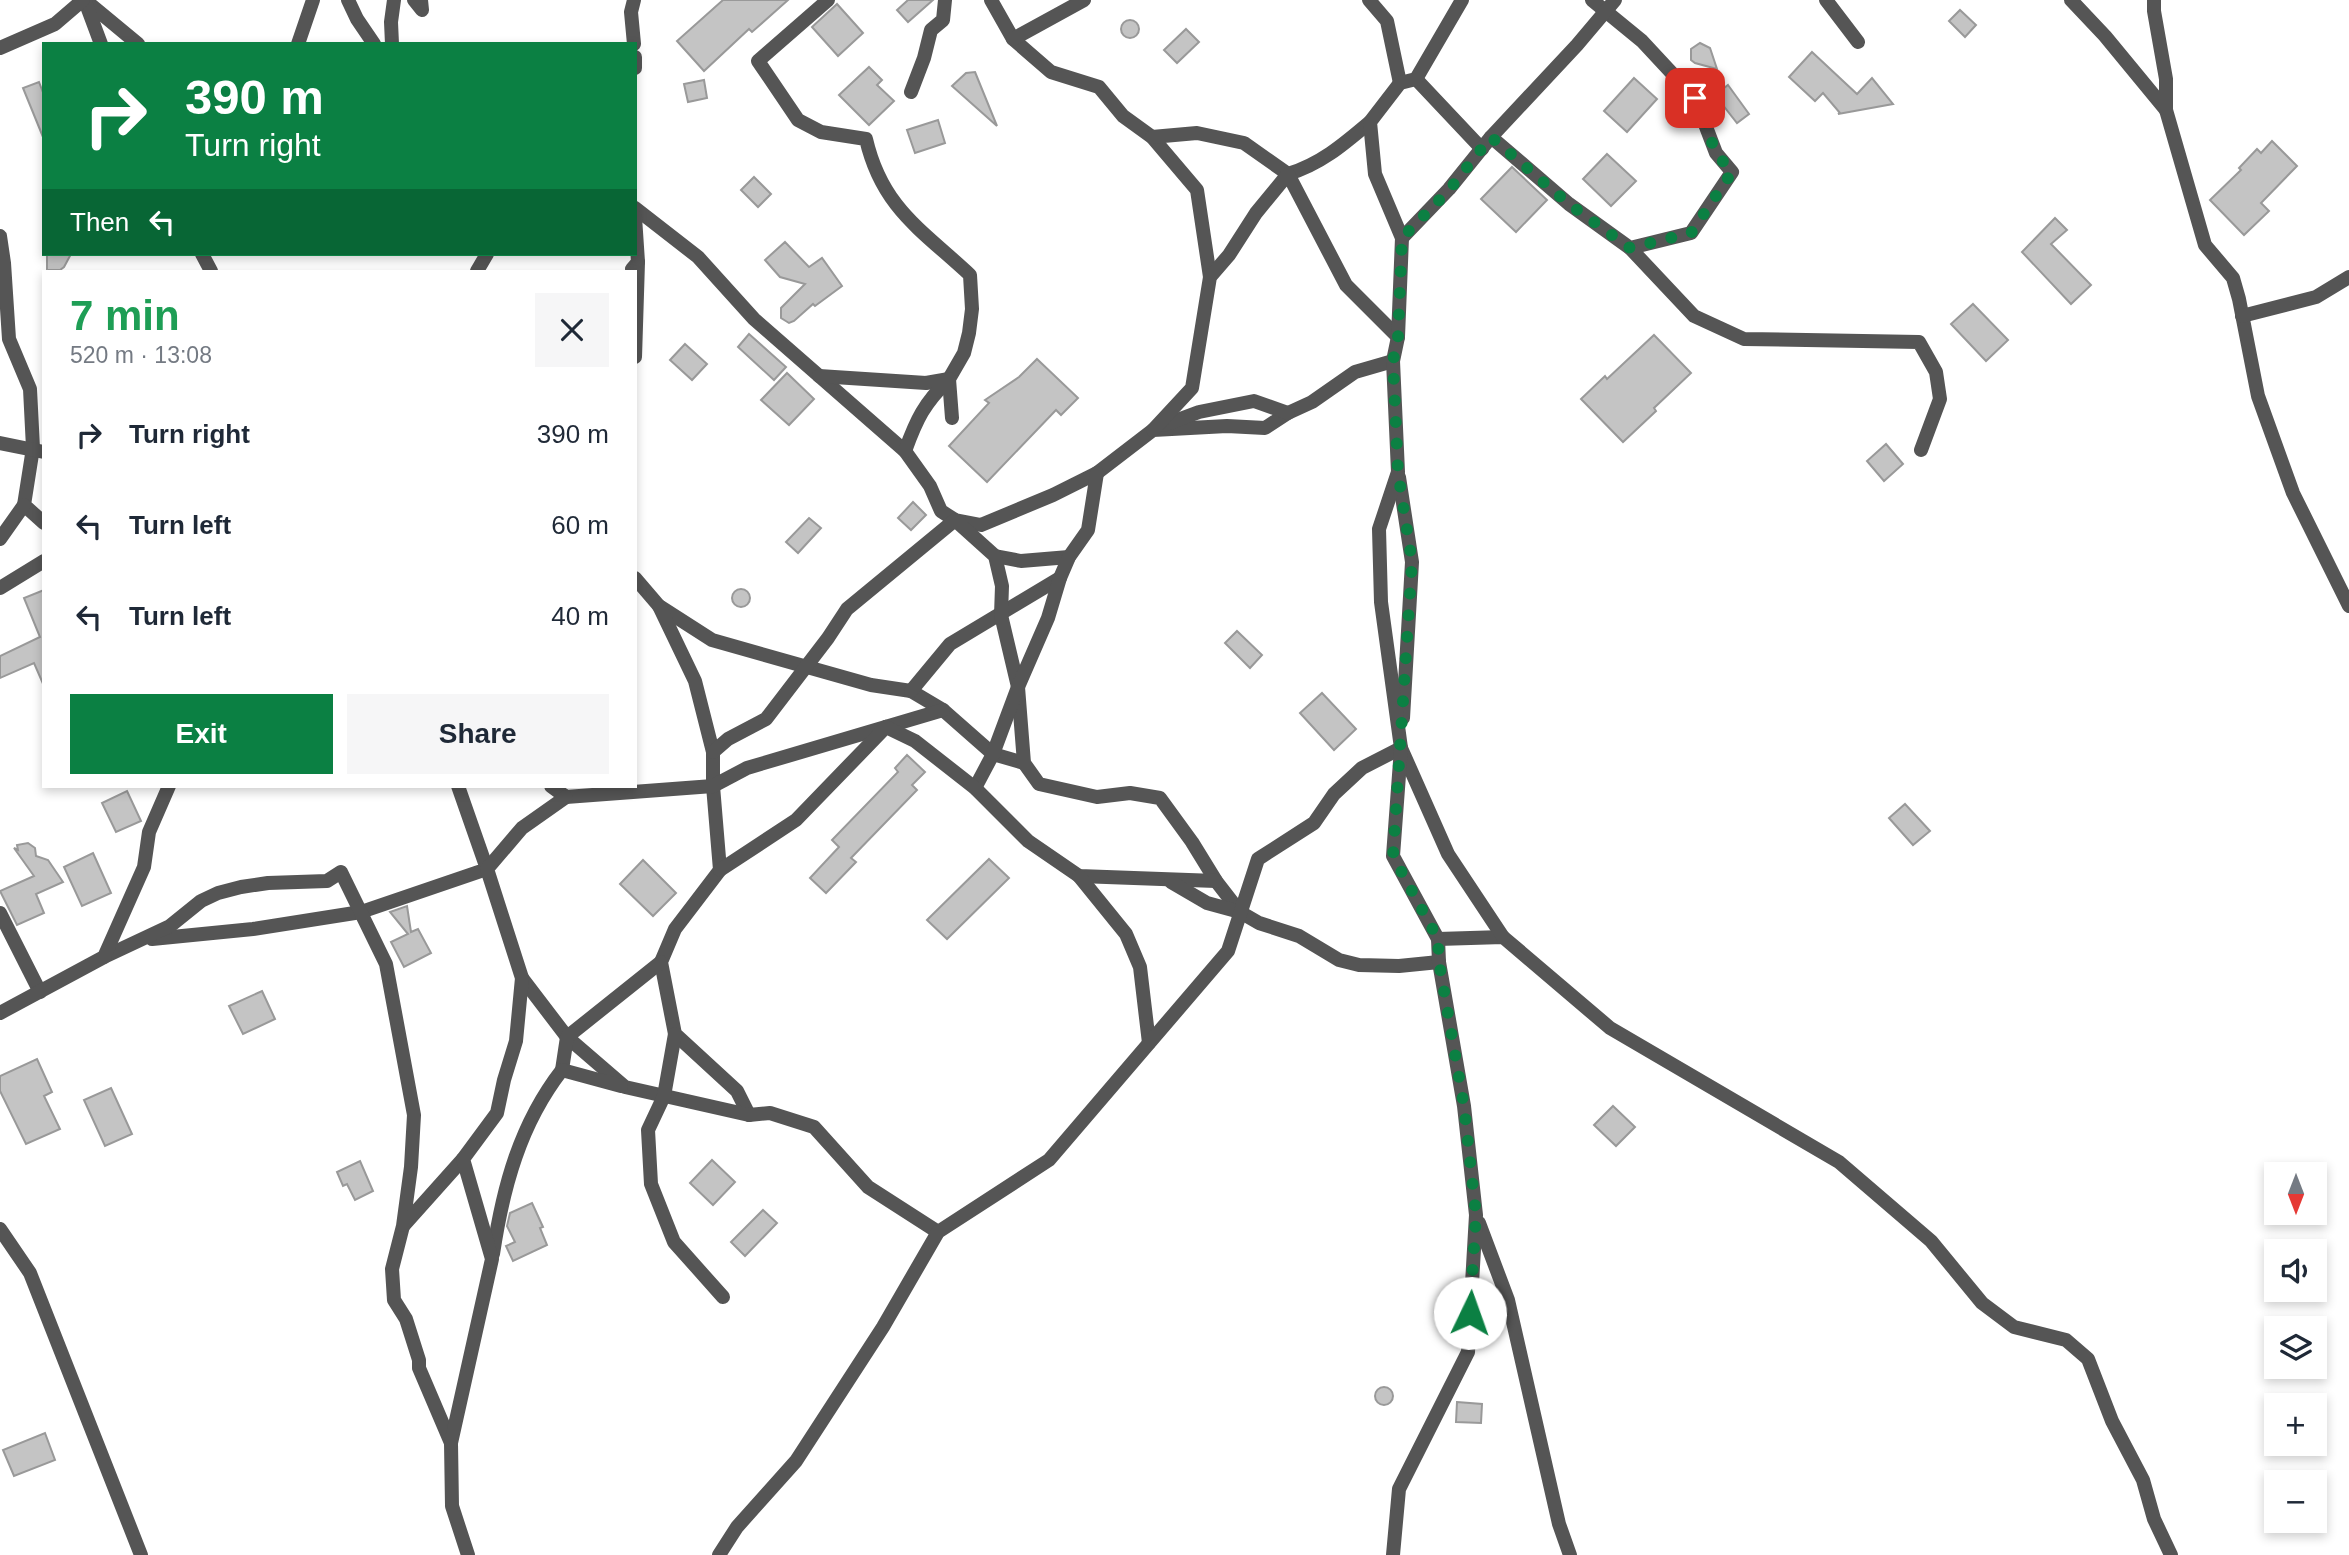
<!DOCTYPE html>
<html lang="en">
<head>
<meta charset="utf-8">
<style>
	body { margin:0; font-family:Arial,sans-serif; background:#f6f6f7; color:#1f2937; height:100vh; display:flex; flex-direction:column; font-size:26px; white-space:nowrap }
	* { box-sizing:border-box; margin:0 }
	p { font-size:23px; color:#747a83 }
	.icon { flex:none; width:38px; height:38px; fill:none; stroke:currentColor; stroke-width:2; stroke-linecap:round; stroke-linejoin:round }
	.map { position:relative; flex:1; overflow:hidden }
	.panel { position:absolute; left:42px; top:270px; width:595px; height:518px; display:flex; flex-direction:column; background:#fff; border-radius:0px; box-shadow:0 4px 10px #0003 }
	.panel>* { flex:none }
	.top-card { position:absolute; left:42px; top:42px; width:595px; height:214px; border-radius:0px; box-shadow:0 4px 10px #0003; background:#0b8043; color:#fff; overflow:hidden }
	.needle { width:46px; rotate:180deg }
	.buttons { position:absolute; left:2264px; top:1162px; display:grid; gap:14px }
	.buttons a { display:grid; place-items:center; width:63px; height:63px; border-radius:0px; background:#fff; box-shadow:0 4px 10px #0003; font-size:35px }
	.pin { position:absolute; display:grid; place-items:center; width:60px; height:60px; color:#fff; margin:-30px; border-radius:14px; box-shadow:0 4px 10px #0006 }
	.me { position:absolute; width:77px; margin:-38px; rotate:3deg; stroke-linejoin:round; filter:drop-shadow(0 0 5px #0008) }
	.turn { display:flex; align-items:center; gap:24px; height:147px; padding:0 28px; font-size:32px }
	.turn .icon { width:91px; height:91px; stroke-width:2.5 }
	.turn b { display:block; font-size:49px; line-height:60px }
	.then { display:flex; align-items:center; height:66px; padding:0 28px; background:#0003; gap:14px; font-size:26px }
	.round { display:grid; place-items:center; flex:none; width:74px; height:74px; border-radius:0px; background:#f6f6f7 }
	.summary { display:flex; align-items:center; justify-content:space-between; height:119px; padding:0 28px }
	h1 { font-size:42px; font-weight:600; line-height:52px; color:#1e9e55 }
	.button { display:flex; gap:14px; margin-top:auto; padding:14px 28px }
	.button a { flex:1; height:80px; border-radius:0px; background:#0b8043; color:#fff; font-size:28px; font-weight:600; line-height:80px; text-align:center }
	.button a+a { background:#f6f6f7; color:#1f2937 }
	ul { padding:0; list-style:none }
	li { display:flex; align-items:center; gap:21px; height:91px; padding:0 28px }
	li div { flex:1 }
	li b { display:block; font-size:26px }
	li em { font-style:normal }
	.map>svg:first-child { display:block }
	.building { fill:#c4c4c4; stroke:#999; stroke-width:2 }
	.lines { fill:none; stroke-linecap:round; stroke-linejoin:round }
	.street { stroke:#555; stroke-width:14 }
	.route { stroke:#0b8043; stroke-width:12; stroke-dasharray:0 21.6 }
</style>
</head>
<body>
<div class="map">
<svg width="2349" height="1555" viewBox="0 0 2349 1555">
	<rect width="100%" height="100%" fill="#fff"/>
	<g class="building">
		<path d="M723 0H788L752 32 749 29 704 71 677 41Z"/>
		<path d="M908 0H933L908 22 897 10Z"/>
		<path d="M837 4 863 33 838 56 812 27Z"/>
		<path d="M1960 10 1976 25 1965 37 1949 21Z"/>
		<circle cx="1130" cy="29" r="9"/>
		<path d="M1186 29 1199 42 1177 63 1164 50Z"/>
		<path d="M1700 43 1710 48 1717 69 1695 63 1691 60V49Z"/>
		<path d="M1812 52 1857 94 1872 78 1893 104 1838 114 1840 113 1823 93 1815 101 1789 77Z"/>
		<path d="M869 67 882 80 877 85 894 101 869 125 839 95Z"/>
		<path d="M975 72 997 126 952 86 966 73Z"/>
		<path d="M1634 78 1657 99 1627 132 1604 111Z"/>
		<path d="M704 80 707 98 688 102 684 84Z"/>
		<path d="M39 82 44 95 43 137 23 88Z"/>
		<path d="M1728 85 1749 114 1737 123 1715 95Z"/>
		<path d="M938 120 945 143 915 153 907 130Z"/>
		<path d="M2272 141 2297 166 2261 203 2269 211 2244 235 2210 200 2241 170 2239 168 2257 149 2261 153Z"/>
		<path d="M1607 154 1636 181 1611 206 1583 179Z"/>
		<path d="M1512 167 1547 200 1516 232 1481 199Z"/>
		<path d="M754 177 771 194 758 207 741 190Z"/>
		<path d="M2055 218 2067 230 2051 244 2091 285 2071 304 2022 252Z"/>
		<path d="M785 242 809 267 822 258 842 286 815 306 813 304 794 321 789 323 781 318V308L805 284 780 277 765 260Z"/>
		<path d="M47 254H71L64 267 60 270H47Z"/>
		<path d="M1973 304 2008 340 1986 361 1951 324Z"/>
		<path d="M749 334 786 367 774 380 738 347Z"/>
		<path d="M1654 335 1691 373 1654 408 1656 411 1623 442 1581 399 1605 376 1607 379Z"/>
		<path d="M685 344 707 364 692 380 670 360Z"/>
		<path d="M1037 359 1078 398 1061 415 1056 410 987 482 949 446 989 403 985 400 1019 377Z"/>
		<path d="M787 373 814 399 789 425 761 400Z"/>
		<path d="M1886 444 1903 464 1884 481 1867 461Z"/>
		<path d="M913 502 926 515 911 530 898 518Z"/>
		<path d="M809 518 821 528 798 553 786 542Z"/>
		<circle cx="741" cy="598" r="9"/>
		<path d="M44 590V686L34 663 0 678V656L40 637 24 598Z"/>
		<path d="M1237 631 1262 655 1250 668 1225 643Z"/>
		<path d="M1322 693 1356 729 1334 750 1300 713Z"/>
		<path d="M907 755 925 772 912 785 917 790 851 858 856 862 826 893 810 878 839 847 832 840 898 772 895 768Z"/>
		<path d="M127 791 141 821 116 832 102 803Z"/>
		<path d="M1905 804 1930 831 1913 845 1889 818Z"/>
		<path d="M28 843 35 848 36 856 48 860 63 882 36 894 44 913 17 925 0 891 34 876 14 848 18 850 17 845Z"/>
		<path d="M93 853 111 893 82 906 64 867Z"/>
		<path d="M989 859 1009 878 947 939 927 920Z"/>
		<path d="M643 860 676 893 653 916 620 884Z"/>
		<path d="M407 906 411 932 418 929 431 953 404 967 391 942 408 934 390 912Z"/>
		<path d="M262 991 275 1019 243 1034 229 1006Z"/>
		<path d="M37 1059 52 1092 44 1096 60 1129 26 1144 0 1091V1076Z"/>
		<path d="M111 1088 132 1134 105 1146 84 1100Z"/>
		<path d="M1613 1106 1635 1127 1616 1146 1594 1125Z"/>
		<path d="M712 1160 735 1182 713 1205 690 1183Z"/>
		<path d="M360 1161 373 1191 355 1200 347 1184 343 1186 337 1172Z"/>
		<path d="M532 1203 543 1227 540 1228 547 1245 513 1261 506 1246 515 1242 507 1226 510 1213Z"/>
		<path d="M763 1210 777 1223 745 1256 731 1242Z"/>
		<circle cx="1384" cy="1396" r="9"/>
		<path d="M1457 1402 1482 1404 1481 1423 1456 1422Z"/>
		<path d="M45 1433 55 1460 14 1476 3 1450Z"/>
	</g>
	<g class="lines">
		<g class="street">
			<path d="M85 0 138 44"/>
			<path d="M348 0 357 19 374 44"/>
			<path d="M414 0 422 10 421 0"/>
			<path d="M634 0 631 12 634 44"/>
			<path d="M828 0 758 61 798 120 821 132 866 139C882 208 922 230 970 275L972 309 969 333 964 353 949 379 952 418"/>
			<path d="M991 0 1013 39 1051 72 1099 87 1123 116 1152 137 1197 190 1210 277"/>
			<path d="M1369 0 1387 21 1400 83"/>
			<path d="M1826 0 1858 42"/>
			<path d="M2071 0 2105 36 2166 110"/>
			<path d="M2154 0V11L2166 79V110L2205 245 2233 278 2239 299 2258 396 2293 493 2349 606"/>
			<path d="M85 1 101 44"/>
			<path d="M1013 39 1084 0"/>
			<path d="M298 44 313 0"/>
			<path d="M392 44 391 22 394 0"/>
			<path d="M0 48 55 24 83 0"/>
			<path d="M635 57V68"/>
			<path d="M1416 79 1482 149"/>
			<path d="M911 92 924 58 931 30 943 20 945 0"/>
			<path d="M1152 137 1197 133 1244 143 1288 174C1321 164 1344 144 1370 122"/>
			<path d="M1491 137 1569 204 1630 248 1691 233 1732 172 1716 153 1695 98 1642 41 1592 0"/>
			<path d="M635 208 698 257 754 319 905 451 930 486 941 511 955 520 981 525 1053 495 1097 473 1153 430 1227 426 1265 428 1288 413 1312 402 1355 372 1393 361"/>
			<path d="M0 236 4 263 9 339 30 389 33 448 24 505 44 523"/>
			<path d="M1402 238 1449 189 1491 137 1577 45 1615 0"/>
			<path d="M1630 248 1694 316 1744 339 1919 342 1936 372 1940 399 1921 450"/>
			<path d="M202 254 211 271"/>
			<path d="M632 269 638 262 635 217"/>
			<path d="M477 271 487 254"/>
			<path d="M2242 316 2316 297 2349 277"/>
			<path d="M635 357 638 262"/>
			<path d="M819 376 926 383 949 379"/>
			<path d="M1164 425 1199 412 1254 401 1288 413"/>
			<path d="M1153 430 1192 388 1210 277 1229 255 1256 213 1288 174 1346 285 1398 337"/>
			<path d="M0 443 44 452"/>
			<path d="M905 451C917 418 924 404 949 379"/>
			<path d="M1399 477 1412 562 1403 718"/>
			<path d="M0 539 24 505"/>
			<path d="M995 556 1021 561 1069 557"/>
			<path d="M635 578 659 606 712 640 871 685 911 691 943 710 993 754 1024 763"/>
			<path d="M0 588 44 561"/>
			<path d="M659 606 695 681 713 752V786L720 870 675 929 661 962 675 1034 737 1091 749 1115"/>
			<path d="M911 691 950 644 1060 578"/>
			<path d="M713 752 728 739 766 719 828 638 847 609 955 520 995 556 1002 586 1001 615 1018 687 1024 763 1039 784 1097 797 1130 793 1160 798 1192 842 1216 881 1240 912 1259 923 1299 936 1339 960 1359 965 1399 966 1439 962"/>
			<path d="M551 786 566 797 713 786 747 768 943 710"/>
			<path d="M975 788 993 754 1018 687 1048 618 1060 578 1069 557 1088 530 1097 473"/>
			<path d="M720 870 796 820 886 727 915 741 975 788 1028 841 1079 876 1216 881"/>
			<path d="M1079 876 1126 934 1140 967 1149 1043"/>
			<path d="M1171 882 1207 903 1240 912"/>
			<path d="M0 913 40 992"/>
			<path d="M152 939 253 929 361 912 487 869 458 786"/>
			<path d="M1438 939 1503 937 1610 1028 1839 1162 1931 1241 1982 1303 2014 1327 2066 1340 2088 1359 2112 1421 2143 1480 2154 1519 2171 1555"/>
			<path d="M104 957 170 926 201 901 218 893 241 887 268 883 327 881 341 872 386 964 414 1115 411 1167 403 1226 392 1269 394 1300 406 1319 419 1360V1368L451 1443 452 1506 468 1555"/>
			<path d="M522 978 567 1037 625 1087 749 1115 770 1113 814 1127 868 1187 938 1232"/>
			<path d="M0 1013 104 957 144 867 149 832 169 786"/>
			<path d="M675 1034 664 1096 648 1130 651 1184 674 1242 723 1297"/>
			<path d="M562 1070 567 1037 661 962"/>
			<path d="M1479 1223 1508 1300 1559 1524 1570 1555"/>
			<path d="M404 1225 463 1159"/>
			<path d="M0 1229 30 1273 141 1555"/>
			<path d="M493 1254C503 1187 520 1124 562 1070L621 1086"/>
			<path d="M451 1443 492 1259 463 1159 497 1113 504 1080 516 1041 522 978 487 869 522 828 566 797"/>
			<path d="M719 1555 737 1527 796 1461 883 1327 938 1232 1049 1160 1228 951 1258 859 1314 823 1334 794 1362 768 1401 748 1448 854 1503 937"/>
			<path d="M1393 1555 1399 1489 1468 1352 1476 1215 1464 1106 1439 962 1438 939 1393 856 1401 748 1381 602 1379 529 1398 472 1393 361 1398 337 1402 238 1375 174 1370 122 1400 83 1416 79 1462 0"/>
		</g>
	</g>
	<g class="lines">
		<path class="route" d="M1470 1313 1476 1215 1464 1106 1439 962 1438 939 1393 856 1412 562 1398 472 1393 361 1398 337 1402 238 1449 190 1491 137 1569 204 1630 248 1691 233 1732 172 1716 153 1695 98"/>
	</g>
</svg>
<div class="buttons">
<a><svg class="needle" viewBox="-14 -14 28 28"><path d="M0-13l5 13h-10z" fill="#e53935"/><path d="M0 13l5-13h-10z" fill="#747a83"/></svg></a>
<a><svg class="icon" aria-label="sound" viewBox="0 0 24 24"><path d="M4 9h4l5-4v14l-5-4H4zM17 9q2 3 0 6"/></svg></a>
<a><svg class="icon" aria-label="layers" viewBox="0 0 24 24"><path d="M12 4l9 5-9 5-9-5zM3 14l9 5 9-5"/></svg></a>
<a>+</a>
<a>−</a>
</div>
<div class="pin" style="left:1695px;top:98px;background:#d93025"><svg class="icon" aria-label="arrive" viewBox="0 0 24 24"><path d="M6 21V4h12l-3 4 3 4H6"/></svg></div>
<svg class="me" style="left:1470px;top:1313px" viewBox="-20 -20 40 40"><circle r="19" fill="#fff"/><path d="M0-13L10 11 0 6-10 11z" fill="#0b8043"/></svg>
<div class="top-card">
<div class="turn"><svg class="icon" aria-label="right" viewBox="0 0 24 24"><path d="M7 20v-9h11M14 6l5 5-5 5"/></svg><div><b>390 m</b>Turn right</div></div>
<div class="then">Then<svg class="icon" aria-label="left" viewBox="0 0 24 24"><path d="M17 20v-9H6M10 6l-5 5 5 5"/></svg></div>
</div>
<section class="panel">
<div class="summary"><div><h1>7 min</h1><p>520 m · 13:08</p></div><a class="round"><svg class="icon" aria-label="close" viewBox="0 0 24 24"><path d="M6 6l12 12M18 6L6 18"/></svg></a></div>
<ul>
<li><svg class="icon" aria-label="right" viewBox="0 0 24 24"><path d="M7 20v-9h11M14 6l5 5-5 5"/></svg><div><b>Turn right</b></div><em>390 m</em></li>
<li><svg class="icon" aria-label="left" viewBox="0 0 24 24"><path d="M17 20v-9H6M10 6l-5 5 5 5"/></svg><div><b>Turn left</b></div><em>60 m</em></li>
<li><svg class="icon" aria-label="left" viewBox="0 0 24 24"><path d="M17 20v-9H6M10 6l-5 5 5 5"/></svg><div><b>Turn left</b></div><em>40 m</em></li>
</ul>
<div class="button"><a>Exit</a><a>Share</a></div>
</section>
</div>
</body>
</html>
